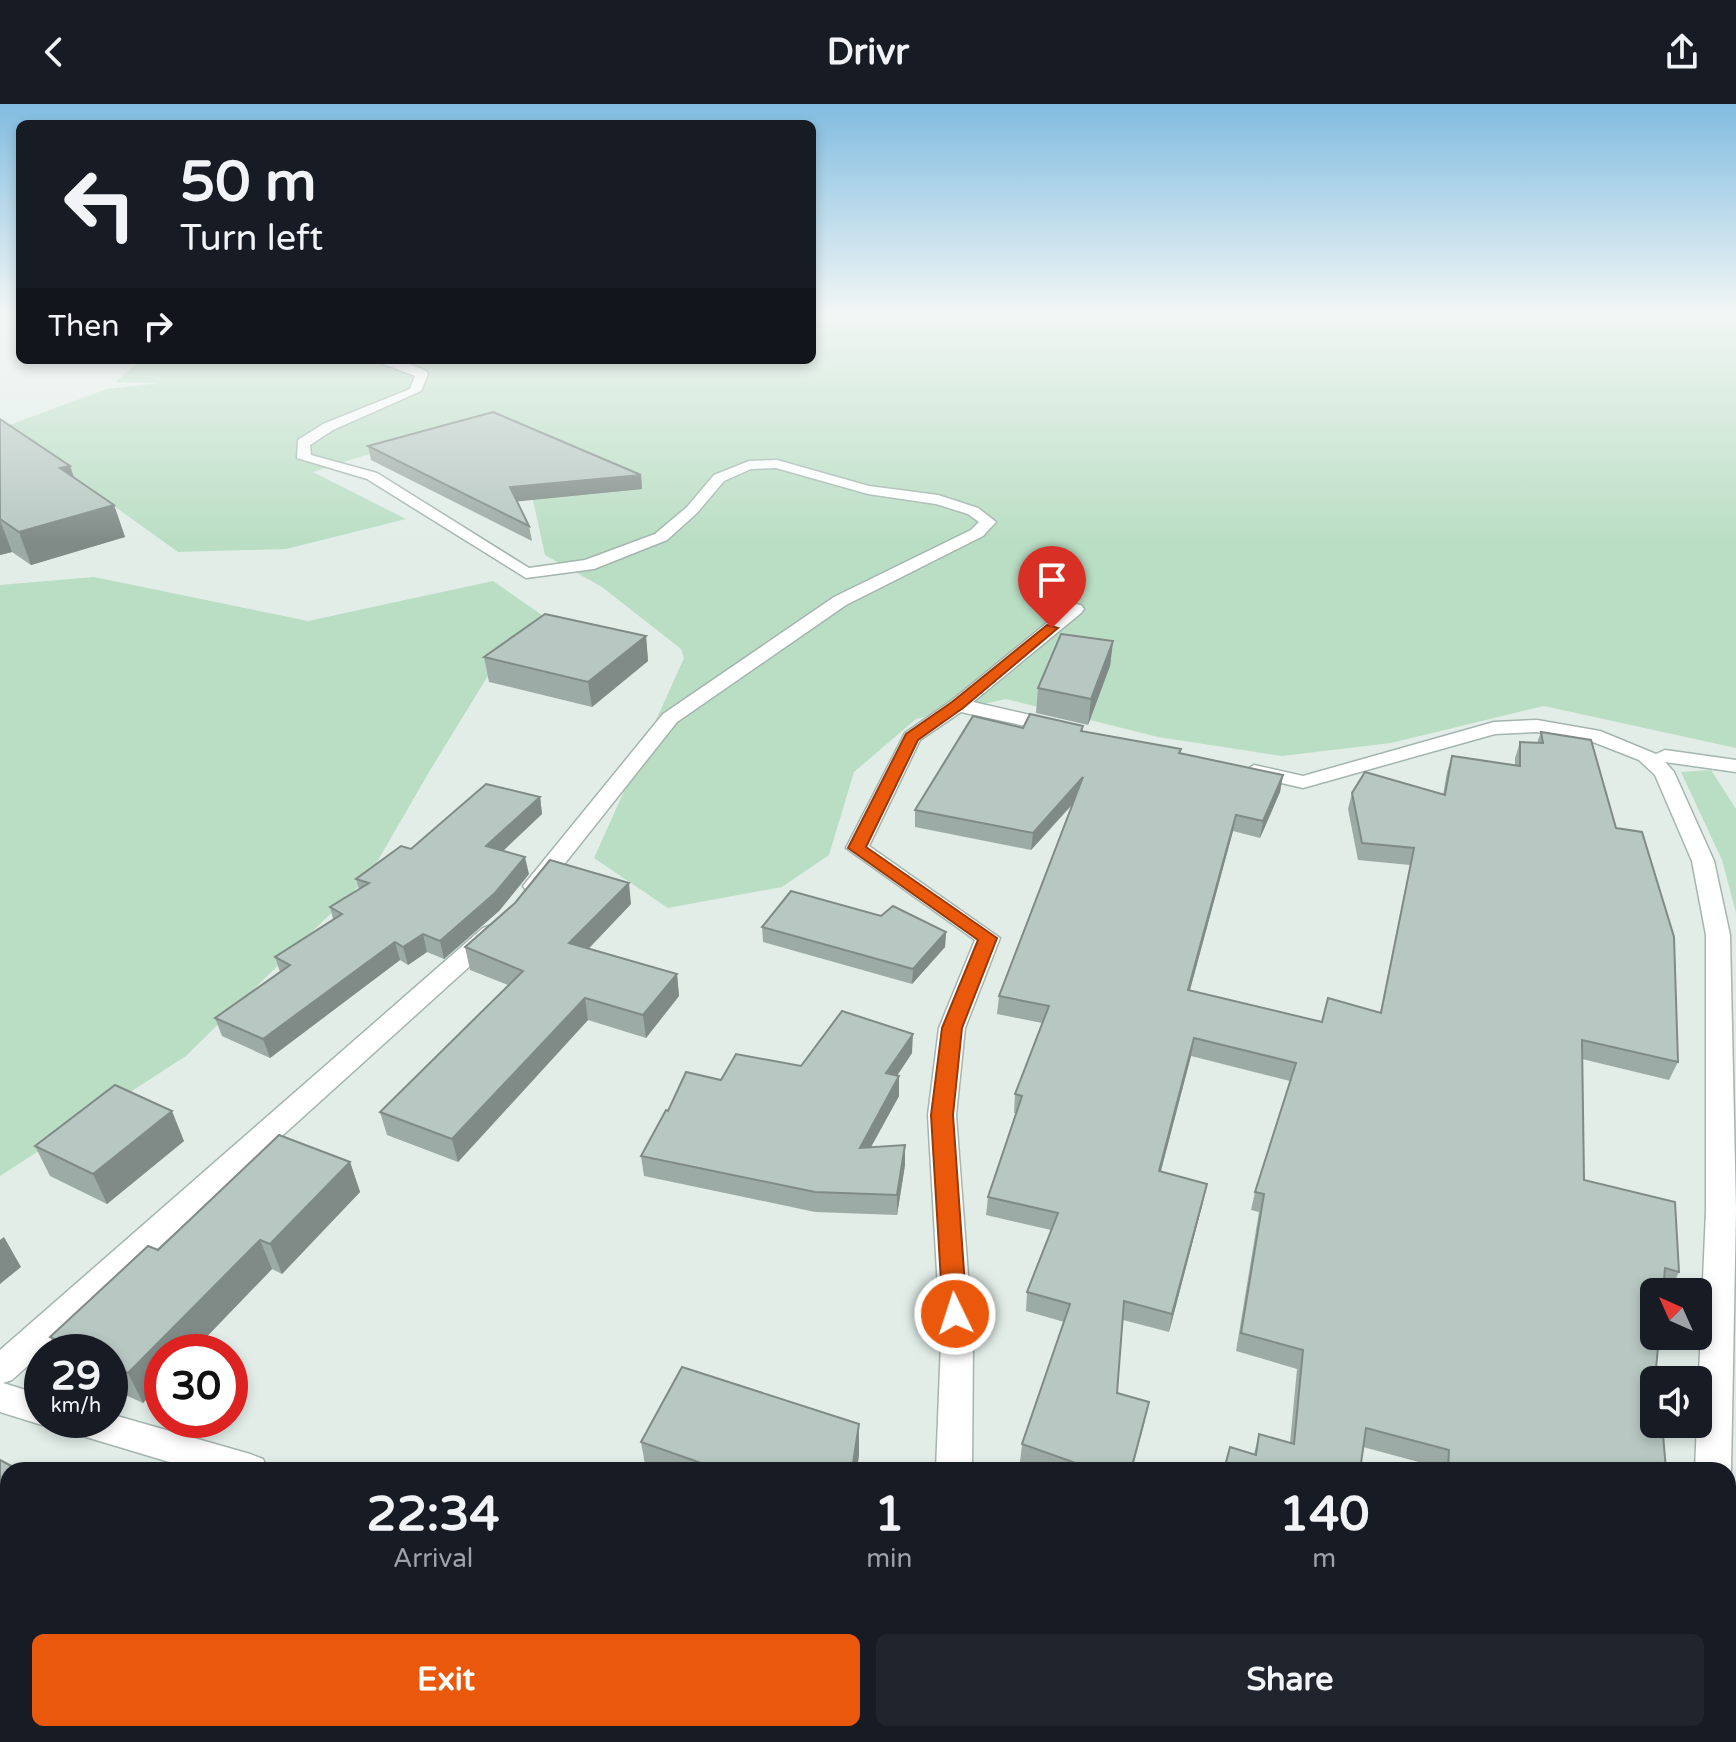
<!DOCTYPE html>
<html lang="en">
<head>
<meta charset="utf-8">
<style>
	body { margin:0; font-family:"Varela Round",sans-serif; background:#20242c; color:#f1f3f6; height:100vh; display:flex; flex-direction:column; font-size:30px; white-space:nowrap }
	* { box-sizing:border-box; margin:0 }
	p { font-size:26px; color:#9ea1a6 }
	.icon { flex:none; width:44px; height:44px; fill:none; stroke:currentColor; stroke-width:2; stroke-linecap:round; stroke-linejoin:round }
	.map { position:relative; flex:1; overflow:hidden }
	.sheet { position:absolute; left:0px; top:1358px; width:1736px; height:280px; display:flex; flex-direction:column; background:#171b24; border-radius:24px 24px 0 0; box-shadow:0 4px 12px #0003 }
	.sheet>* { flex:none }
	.hud { position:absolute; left:16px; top:16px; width:800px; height:244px; border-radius:12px; box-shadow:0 4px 12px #0003; background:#171b24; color:#f1f3f6; overflow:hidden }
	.needle { width:52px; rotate:315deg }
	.fabs { position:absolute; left:1640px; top:1174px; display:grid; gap:16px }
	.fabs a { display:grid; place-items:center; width:72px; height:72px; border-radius:12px; background:#171b24; box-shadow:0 4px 12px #0003; font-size:40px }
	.speed { position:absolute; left:24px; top:1230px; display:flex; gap:16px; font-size:40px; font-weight:700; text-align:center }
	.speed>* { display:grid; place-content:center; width:104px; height:104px; border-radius:50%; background:#171b24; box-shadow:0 4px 12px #0003; line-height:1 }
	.speed small { font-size:20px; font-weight:400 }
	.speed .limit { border:12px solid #d22; background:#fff; color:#111 }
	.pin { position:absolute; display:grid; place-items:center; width:68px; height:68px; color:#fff; margin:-82px -34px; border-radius:50% 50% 50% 0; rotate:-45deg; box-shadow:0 0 8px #0007 }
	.pin .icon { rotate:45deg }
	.me { position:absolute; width:88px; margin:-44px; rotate:356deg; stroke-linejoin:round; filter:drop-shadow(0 0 6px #0008) }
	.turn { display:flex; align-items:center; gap:28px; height:168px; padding:0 32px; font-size:36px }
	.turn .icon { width:104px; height:104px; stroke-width:2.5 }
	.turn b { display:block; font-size:56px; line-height:68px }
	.then { display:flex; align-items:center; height:76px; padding:0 32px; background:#0003; gap:16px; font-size:30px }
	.eta { display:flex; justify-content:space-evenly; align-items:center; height:136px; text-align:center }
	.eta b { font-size:48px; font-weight:700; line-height:56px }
	.button { display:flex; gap:16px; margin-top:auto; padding:16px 32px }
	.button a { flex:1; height:92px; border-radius:12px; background:#ea580c; color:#fff; font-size:32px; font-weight:700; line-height:92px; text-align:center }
	.button a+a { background:#20242c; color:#f1f3f6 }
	header { display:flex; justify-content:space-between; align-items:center; height:104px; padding:0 32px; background:#171b24; font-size:36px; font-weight:700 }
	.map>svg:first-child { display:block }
	.green { fill:#badec4 }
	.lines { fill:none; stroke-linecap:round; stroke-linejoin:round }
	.street-casing { stroke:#a4b5af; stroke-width:3 }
	.street { fill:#fff; fill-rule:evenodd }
	.wall { fill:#9daba6 }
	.shaded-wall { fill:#808b87 }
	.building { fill:#b7c7c1; stroke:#808b87; stroke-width:2 }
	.route { fill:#ea580c; stroke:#983908; stroke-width:2 }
</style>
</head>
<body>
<header><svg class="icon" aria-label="back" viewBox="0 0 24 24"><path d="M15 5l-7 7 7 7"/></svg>Drivr<svg class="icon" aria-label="share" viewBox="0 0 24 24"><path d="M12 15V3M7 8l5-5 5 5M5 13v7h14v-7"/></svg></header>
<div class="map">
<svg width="1736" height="1638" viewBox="0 0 1736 1638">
	<rect width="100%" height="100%" fill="#e2ede8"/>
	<g class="green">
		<path d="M812 208H1736V644L1544 602 1391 639 1282 652 1158 633 1006 595 916 615 854 668 829 751 782 783 668 804 594 754 684 554 681 545 602 483 545 451 520 337 483 313 313 368 406 415 286 445 178 448 4 323 107 285 160 279 115 278 141 256H812Z"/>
		<path d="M94 473 308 517 493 477 549 516 513 531 429 668 369 772 186 952 0 1072V481Z"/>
		<path d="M1711 666 1736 705V809L1722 756 1681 668Z"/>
		<path d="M8 1488V1630H1138L1181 1638H0V1494Z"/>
	</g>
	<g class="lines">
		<g class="street-casing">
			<g id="street">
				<path d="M373 256H400L426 267 428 270 421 287 333 326 310 341 311 351 377 369 529 464 585 456 655 430 687 403 714 371 749 357 777 356 869 382 938 391 978 404 996 418 983 432 846 501 677 618 543 787H527L523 782 527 777 663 610 834 493 971 426 979 418 968 410 936 400 868 390 776 364 751 365 724 377 697 409 667 436 594 465 526 474 367 375 297 354 298 336 323 320 410 285 415 272Z"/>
				<path d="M1075 500 1081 501 1084 505 1081 509 973 598 1065 619 1068 623 1065 627 1058 629 961 608 920 636 869 742 1000 834 965 924 956 1011 973 1238 972 1366H936L941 1238 928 1011 939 924 975 836 846 744 905 629 951 597 1069 501Z"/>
				<path d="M1537 616 1600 627 1656 650 1665 646 1736 656V668L1665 658 1674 668 1714 757 1730 831 1736 1106 1731 1366 1728 1372V1366H1695L1706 1106V831L1692 757 1655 671 1639 656 1588 636 1537 628 1495 630 1303 684 1247 671 1244 667 1254 661 1303 672 1494 618Z"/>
				<path d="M492 821 501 824 504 829 501 834 12 1276 3 1279 42 1291V1316L54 1317 42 1321 0 1308V1246L483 824Z"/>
				<path d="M110 1310 250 1350 263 1355 268 1366H196L66 1327 61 1316H110Z"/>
				<path d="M1335 1630H1414L1418 1638H1338Z"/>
				<path d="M1639 1630H1681L1678 1638H1635Z"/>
			</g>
		</g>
		<use href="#street" class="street"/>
	</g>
	<g class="wall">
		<path d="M0 315 70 362 74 373 114 401 125 433 31 461 12 448 0 451Z"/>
		<path d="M368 342 641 371 642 385 517 397 529 422 532 437 371 356Z"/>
		<path d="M646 532 648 557 592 603 489 578 484 553Z"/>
		<path d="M1113 537 1110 562 1088 621 1036 609 1038 584Z"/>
		<path d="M1083 622V627L1181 645 1180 649 1283 671 1280 688 1260 734 1233 727 1190 886 1322 918 1380 909 1410 761 1358 756 1348 705 1352 689 1443 691 1447 668 1452 652 1515 661V654L1520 638 1537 639 1541 628 1678 958 1669 976 1582 955 1584 1076 1679 1168 1670 1187 1663 1185 1651 1327 1666 1366H1441V1364L1363 1343 1360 1366 1254 1350 1259 1330 1290 1339 1297 1265 1236 1247 1259 1108 1251 1106 1255 1088 1290 977 1191 952 1161 1067 1203 1098 1169 1228 1123 1216 1117 1289 1145 1317 1132 1366H1042L1020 1358 1022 1340 1064 1218 1026 1207 1027 1188 1051 1126 986 1111 988 1093 1016 1009H1014L1015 990 1042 919 997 910 999 892 1074 699 1031 746 915 723V706L1023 624Z"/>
		<path d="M540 693 542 710 503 747 529 770 499 807 444 855 427 848 408 861 400 856 270 954 222 932 215 914 280 868 275 853 333 815 330 803 359 785 356 775 411 745Z"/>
		<path d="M631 800 589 844 677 870 679 892 646 934 588 916 458 1058 387 1031 380 1008 508 881 470 866 465 843Z"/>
		<path d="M762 823 946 828 945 843 912 880 763 838Z"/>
		<path d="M912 949 897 972 899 992 871 1043 905 1041V1061L897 1111 815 1108 644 1072 641 1052 721 976 801 962Z"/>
		<path d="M184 1037 107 1100 50 1072 35 1042Z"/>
		<path d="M350 1058 360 1088 282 1170 272 1165 192 1248H162V1279L143 1299 110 1284V1248H58L50 1233 158 1146Z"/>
		<path d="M859 1320V1350L857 1366H646L641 1338Z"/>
		<path d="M559 1630H572L571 1634Z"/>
	</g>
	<g class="shaded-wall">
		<path d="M70 362 80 392 60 364Z"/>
		<path d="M641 371 642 385 512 398 510 383Z"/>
		<path d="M114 401 125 433 31 461 19 428Z"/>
		<path d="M0 416 12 448 0 451Z"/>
		<path d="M646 532 648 557 592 603 588 578Z"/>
		<path d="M1113 537 1110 562 1088 621 1091 595Z"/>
		<path d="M1283 671 1280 688 1260 734 1263 717Z"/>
		<path d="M1083 673 1082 689 1031 746 1033 729Z"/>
		<path d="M540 693 542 710 490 759 486 742Z"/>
		<path d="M1236 711 1233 727 1185 904 1188 886Z"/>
		<path d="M525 753 529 770 499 807 444 855 440 837Z"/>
		<path d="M629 779 631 800 573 861 569 839Z"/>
		<path d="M946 828 945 843 912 880 913 865Z"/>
		<path d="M423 830 427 848 408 861 403 843Z"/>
		<path d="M395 838 400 856 270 954 263 935Z"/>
		<path d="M677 870 679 892 646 934 643 911Z"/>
		<path d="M585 894 588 916 458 1058 452 1035Z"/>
		<path d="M913 930 912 949 886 988V969Z"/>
		<path d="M1194 934 1191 952 1156 1085 1159 1067Z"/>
		<path d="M899 972V992L860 1063V1044Z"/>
		<path d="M172 1007 184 1037 107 1100 93 1070Z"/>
		<path d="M905 1041V1061L897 1111V1091Z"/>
		<path d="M350 1058 360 1088 282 1170 270 1140Z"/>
		<path d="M1207 1080 1203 1098 1169 1228 1172 1210Z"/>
		<path d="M4 1133 21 1163 0 1180V1136Z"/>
		<path d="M260 1136 272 1165 192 1248H162V1279L143 1299 128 1269Z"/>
		<path d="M859 1320V1350L857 1366H852Z"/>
		<path d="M8 1377V1426L0 1434V1385Z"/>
	</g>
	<g class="building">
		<path d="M493 308 641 371 510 383 529 422 368 342Z"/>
		<path d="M0 315 70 362 60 364 114 401 19 428 0 415Z"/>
		<path d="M545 510 646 532 588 578 484 553Z"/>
		<path d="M1061 530 1113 537 1091 595 1038 584Z"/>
		<path d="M1030 610 1083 622 1081 627 1181 645 1179 649 1283 671 1263 717 1236 711 1188 886 1322 918 1328 894 1381 909 1414 744 1362 739 1352 689 1365 668 1445 691 1452 652 1520 662V638L1543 639 1541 628 1591 636 1616 724 1642 728 1674 833 1678 958 1582 936 1584 1076 1675 1098 1679 1168 1665 1164 1663 1188H1654V1232H1659L1655 1276H1654L1651 1327 1663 1330 1666 1366H1448L1449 1346 1366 1324 1360 1366H1224L1230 1343 1256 1351 1259 1330 1294 1340 1303 1246 1241 1229 1264 1090 1255 1088 1296 959 1194 934 1159 1067 1207 1080 1172 1210 1124 1197 1117 1289 1149 1298 1131 1366H1095L1022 1340 1070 1200 1027 1188 1058 1109 988 1093 1022 992 1015 990 1049 902 999 892 1083 673 1033 729 915 706 973 612 1023 624Z"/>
		<path d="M486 680 540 693 486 742 525 753 495 789 440 837 423 830 403 843 395 838 263 935 215 914 290 861 275 853 342 810 330 803 369 779 356 775 401 742 411 745Z"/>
		<path d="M550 756 629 779 569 839 677 870 643 911 585 894 452 1035 380 1008 523 867 465 843 515 799Z"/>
		<path d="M791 787 881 812 893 802 946 828 913 865 762 823Z"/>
		<path d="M842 907 913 930 886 969 899 972 860 1044 905 1041 897 1091 815 1088 641 1052 666 1006 668 1007 686 968 721 976 736 950 801 962Z"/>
		<path d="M115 981 172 1007 93 1070 35 1042Z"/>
		<path d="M279 1031 350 1058 270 1140 260 1136 128 1269 110 1261V1248H82L50 1233 148 1142 158 1146Z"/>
		<path d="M682 1263 859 1320 852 1366H721L641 1338Z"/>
		<path d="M0 1356 19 1366H8V1377L0 1385Z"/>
	</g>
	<linearGradient id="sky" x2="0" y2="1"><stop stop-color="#81bce0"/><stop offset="0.48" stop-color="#f2f7f5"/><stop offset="1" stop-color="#f2f7f5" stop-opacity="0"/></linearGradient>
	<rect width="1736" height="437" fill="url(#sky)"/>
	<path class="route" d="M1047 521 1058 524 963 604 918 636 866 743 997 834 962 924 953 1011 967 1210 963 1217 955 1220 946 1217 943 1210 931 1011 942 924 978 836 848 744 906 630 952 598Z"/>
</svg>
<div class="fabs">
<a><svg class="needle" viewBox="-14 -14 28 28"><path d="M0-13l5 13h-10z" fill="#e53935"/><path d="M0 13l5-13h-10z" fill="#9ea1a6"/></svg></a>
<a><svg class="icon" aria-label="sound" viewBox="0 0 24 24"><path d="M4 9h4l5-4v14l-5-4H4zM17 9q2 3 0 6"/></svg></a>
</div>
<div class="speed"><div>29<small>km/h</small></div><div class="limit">30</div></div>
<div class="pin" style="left:1052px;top:524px;background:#d93025"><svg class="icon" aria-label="arrive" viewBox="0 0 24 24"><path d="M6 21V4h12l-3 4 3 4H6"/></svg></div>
<svg class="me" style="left:955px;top:1210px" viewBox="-20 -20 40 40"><circle r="17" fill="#ea580c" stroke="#fff" stroke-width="3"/><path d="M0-11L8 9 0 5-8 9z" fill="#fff"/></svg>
<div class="hud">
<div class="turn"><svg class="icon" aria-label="left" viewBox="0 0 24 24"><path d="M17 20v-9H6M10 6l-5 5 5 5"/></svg><div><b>50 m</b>Turn left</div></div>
<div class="then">Then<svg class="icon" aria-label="right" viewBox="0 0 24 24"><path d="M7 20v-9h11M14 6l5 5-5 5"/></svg></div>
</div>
<section class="sheet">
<div class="eta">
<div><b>22:34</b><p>Arrival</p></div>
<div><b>1</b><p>min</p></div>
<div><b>140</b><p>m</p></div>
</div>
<div class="button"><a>Exit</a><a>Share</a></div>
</section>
</div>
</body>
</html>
